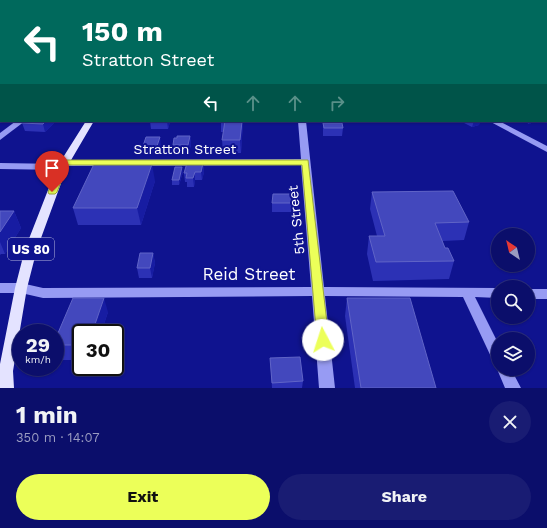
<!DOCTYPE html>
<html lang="en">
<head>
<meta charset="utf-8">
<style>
	body { margin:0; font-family:"Work Sans",sans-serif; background:#191c73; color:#f1f3f6; height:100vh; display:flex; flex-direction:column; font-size:15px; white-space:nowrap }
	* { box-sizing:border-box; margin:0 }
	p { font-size:13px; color:#9a9cc1 }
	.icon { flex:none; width:22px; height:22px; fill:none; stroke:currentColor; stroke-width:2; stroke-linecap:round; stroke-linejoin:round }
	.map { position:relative; height:388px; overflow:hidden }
	.panel { display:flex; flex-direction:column; background:#0b0e6b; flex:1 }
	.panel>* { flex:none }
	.guide { position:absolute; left:0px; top:0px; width:547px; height:122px; box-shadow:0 1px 3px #0004,0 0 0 1px #2b2e7e; background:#00695c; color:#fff; overflow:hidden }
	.needle { width:26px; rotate:325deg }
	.fabs { position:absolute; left:491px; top:228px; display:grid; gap:8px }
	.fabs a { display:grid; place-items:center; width:44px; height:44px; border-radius:50%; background:#0b0e6b; box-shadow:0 1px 3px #0004,0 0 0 1px #2b2e7e; font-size:20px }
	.speed { position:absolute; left:12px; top:324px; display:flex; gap:8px; font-size:20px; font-weight:700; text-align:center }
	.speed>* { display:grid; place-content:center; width:52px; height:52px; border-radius:50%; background:#0b0e6b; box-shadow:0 1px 3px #0004,0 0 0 1px #2b2e7e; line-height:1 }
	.speed small { font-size:10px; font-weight:400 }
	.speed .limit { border:2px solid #111; border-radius:6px; background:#fff; color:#111 }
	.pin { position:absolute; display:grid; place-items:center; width:34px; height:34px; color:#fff; margin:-41px -17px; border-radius:50% 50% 50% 0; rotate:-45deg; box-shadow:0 0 4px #0007 }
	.pin .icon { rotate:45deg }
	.me { position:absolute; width:44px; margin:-22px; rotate:355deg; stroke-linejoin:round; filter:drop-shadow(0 0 3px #0008) }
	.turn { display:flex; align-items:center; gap:14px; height:84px; padding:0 16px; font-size:18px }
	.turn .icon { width:52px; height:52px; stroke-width:2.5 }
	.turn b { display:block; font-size:28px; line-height:34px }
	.lanes { display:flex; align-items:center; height:38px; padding:0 16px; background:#0003; justify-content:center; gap:20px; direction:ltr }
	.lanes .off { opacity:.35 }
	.round { display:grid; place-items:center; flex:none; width:42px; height:42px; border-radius:21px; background:#191c73 }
	.headline { display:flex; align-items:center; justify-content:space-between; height:68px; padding:0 16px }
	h1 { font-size:24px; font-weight:700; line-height:30px }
	.button { display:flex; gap:8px; margin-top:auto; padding:8px 16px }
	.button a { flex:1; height:46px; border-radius:24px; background:#ecff59; color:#111; font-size:16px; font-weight:700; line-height:46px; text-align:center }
	.button a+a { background:#191c73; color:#f1f3f6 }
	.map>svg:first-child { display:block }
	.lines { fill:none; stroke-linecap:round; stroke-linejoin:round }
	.minor { fill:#979bf3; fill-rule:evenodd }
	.major { fill:#e4e3ff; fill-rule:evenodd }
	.rail-casing { stroke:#fff; stroke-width:2.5 }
	.rail { stroke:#0f138f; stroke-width:1.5; stroke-dasharray:5; stroke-linecap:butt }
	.wall { fill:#2c31b5 }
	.shaded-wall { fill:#171ca2 }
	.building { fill:#4348bd; stroke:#6064c7 }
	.route { fill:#ecff59; stroke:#99a63a }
	.labels { text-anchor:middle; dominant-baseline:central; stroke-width:4; stroke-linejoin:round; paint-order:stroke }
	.shield { fill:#0f138f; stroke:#b7b8dd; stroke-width:1 }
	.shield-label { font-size:13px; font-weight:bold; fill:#fff }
	.street-label { font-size:14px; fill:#fff; stroke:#0f138f }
	.near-street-label { font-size:17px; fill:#fff; stroke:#0f138f }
</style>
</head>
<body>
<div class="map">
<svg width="547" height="388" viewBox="0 0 547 388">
	<rect width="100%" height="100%" fill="#0f138f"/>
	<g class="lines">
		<g class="minor">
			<rect x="414" y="0" width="5" height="1"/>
			<rect x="0" y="68" width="1" height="4"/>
			<path d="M16 121H25L0 140V133Z"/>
			<path d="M298 121H306L324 287 498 288V298L475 297 498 343V363L493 361 463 297 325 296 335 388H319L312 296 43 298 21 293H0V283H21L43 288 311 287 301 165 66 166 65 169 62 170 0 169V163L61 164 62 161 65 160 301 159Z"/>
			<path d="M489 121H499L547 146V152Z"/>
			<rect x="528" y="289" width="19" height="10"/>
			<path d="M498 366V369H511L521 388H505L497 369Z"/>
		</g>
		<path class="major" d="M86 121H94L67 167 37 249 27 288 13 371 14 388H0V364L15 288 25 249 57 167Z"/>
		<g class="rail-casing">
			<g id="rail">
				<path d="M359 0 362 1"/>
				<path d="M386 0 388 1"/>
			</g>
		</g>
		<use href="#rail" class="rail"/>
	</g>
	<g class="wall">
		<rect x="8" y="0" width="15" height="1"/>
		<path d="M547 0V45H546V1Z"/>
		<rect x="0" y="2" width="1" height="9"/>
		<path d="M0 22H1V39H0V41Z"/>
		<path d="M24 121H54V123L45 132 25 131 22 123Z"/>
		<path d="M150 121H170V122L168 129H151Z"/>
		<path d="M221 121H243L241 153H223L222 140 224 132H221Z"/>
		<path d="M460 121H480L479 125 472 127Z"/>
		<path d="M524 121H536L529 124Z"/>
		<path d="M323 123 343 128 342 136H323Z"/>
		<path d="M190 136 191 144 189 154H174L173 145 177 138Z"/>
		<path d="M161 145 158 154H145L143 146Z"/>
		<path d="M203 163 204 172 202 180H195L194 187H187V182H185L184 173Z"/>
		<path d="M183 172 179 185H172V180Z"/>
		<path d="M155 181 141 225H78L73 208Z"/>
		<path d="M372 192 469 222 464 240 442 241 445 248 454 261 449 279 373 281 367 254 369 236H377L370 209Z"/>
		<path d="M272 203H298L297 212H272Z"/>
		<path d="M0 211H14L21 228 5 254H1L0 255Z"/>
		<path d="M153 253 155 263 152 278H139L137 268Z"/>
		<path d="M347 298 436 388H355L345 316Z"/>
		<path d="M108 312 101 333H81V360H59L55 350V340Z"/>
		<path d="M270 358 303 381 302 388H272Z"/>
	</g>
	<g class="shaded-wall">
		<rect x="546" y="104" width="1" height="13"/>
		<path d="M46 121H54V123L45 132 43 124Z"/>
		<path d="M167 121H170L168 129Z"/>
		<path d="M242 121H243V124L241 153 240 140Z"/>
		<path d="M474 121H480L479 125 472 127Z"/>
		<path d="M529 121H536L529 124Z"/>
		<path d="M190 136 191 144 189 154 188 145Z"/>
		<path d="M160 137 161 145 158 154 157 146Z"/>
		<path d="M203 163 204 172 202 180 201 172Z"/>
		<path d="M152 164 155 181 141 225 137 208Z"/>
		<path d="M182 167 183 172 179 185V180Z"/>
		<path d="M195 172V180L194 187 193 178Z"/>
		<path d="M14 211 21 228 5 254 0 242V232Z"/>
		<path d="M153 253 155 263 152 278 150 268Z"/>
		<path d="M104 298 108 312 101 333H92Z"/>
	</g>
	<g class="building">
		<path d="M57 0H67L66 1H56Z"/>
		<path d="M526 0H547V16H546V1H523Z"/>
		<path d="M547 25V32L546 31V26Z"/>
		<rect x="546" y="72" width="1" height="8"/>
		<rect x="546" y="84" width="1" height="20"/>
		<path d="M24 121H46L43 124 22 123Z"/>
		<path d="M225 121H242L240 140H222Z"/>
		<path d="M323 123H342L343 128H324Z"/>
		<path d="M177 136H190L188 145H173L174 138H177Z"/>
		<path d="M146 137H160L157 146H143Z"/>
		<path d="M187 163H203L201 172H195L193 178H186L187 173H184Z"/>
		<path d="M94 164H152L137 208H73Z"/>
		<path d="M175 167H182L179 180H172Z"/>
		<path d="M453 191 469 222 435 223 445 248H448L454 261 376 262 369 236H385L372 192Z"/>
		<path d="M273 194H297L298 203H272Z"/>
		<path d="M0 211H14L0 232Z"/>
		<path d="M140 253H153L150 268H137Z"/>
		<path d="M73 298H104L92 333H81V345H55V340Z"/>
		<path d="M347 298H410L436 388H361Z"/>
		<path d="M300 357 303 381 272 383 270 358Z"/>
	</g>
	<path class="route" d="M65 160H308L329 340 327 344 323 345 318 344 317 340 302 165H68L57 192 55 194H49L48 192 61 163Z"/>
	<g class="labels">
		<rect class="shield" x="8" y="238" width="46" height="22" rx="3"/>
		<g class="shield-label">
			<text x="31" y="249">US 80</text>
		</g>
		<g class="street-label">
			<text x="185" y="149">Stratton Street</text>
			<text transform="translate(296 220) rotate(-96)">5th Street</text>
		</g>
		<g class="near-street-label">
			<text x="249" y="274">Reid Street</text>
		</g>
	</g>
</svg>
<div class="fabs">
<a><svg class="needle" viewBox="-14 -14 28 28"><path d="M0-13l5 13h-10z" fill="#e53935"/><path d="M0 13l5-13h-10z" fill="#9a9cc1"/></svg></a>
<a><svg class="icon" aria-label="search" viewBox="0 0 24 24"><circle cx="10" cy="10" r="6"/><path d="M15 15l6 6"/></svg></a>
<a><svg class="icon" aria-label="layers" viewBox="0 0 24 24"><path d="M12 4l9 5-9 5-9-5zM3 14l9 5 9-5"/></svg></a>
</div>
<div class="speed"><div>29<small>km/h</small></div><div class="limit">30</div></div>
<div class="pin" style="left:52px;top:192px;background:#d93025"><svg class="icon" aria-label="arrive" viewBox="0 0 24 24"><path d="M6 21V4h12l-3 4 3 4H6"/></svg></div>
<svg class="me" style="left:323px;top:340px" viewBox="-20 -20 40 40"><circle r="19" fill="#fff"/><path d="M0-13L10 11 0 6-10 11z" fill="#ecff59"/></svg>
<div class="guide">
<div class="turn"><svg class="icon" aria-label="left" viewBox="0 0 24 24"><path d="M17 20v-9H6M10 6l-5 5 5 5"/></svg><div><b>150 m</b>Stratton Street</div></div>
<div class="lanes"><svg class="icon" aria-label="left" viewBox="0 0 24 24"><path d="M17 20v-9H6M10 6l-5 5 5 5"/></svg><svg class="icon off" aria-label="ahead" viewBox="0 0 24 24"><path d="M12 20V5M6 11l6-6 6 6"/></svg><svg class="icon off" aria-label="ahead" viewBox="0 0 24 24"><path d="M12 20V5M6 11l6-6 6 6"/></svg><svg class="icon off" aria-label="right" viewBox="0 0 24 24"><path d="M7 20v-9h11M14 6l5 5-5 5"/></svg></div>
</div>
</div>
<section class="panel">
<div class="headline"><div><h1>1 min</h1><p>350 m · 14:07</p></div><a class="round"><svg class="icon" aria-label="close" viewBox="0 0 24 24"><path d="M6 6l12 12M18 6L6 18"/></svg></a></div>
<div class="button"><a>Exit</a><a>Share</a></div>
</section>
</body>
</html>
